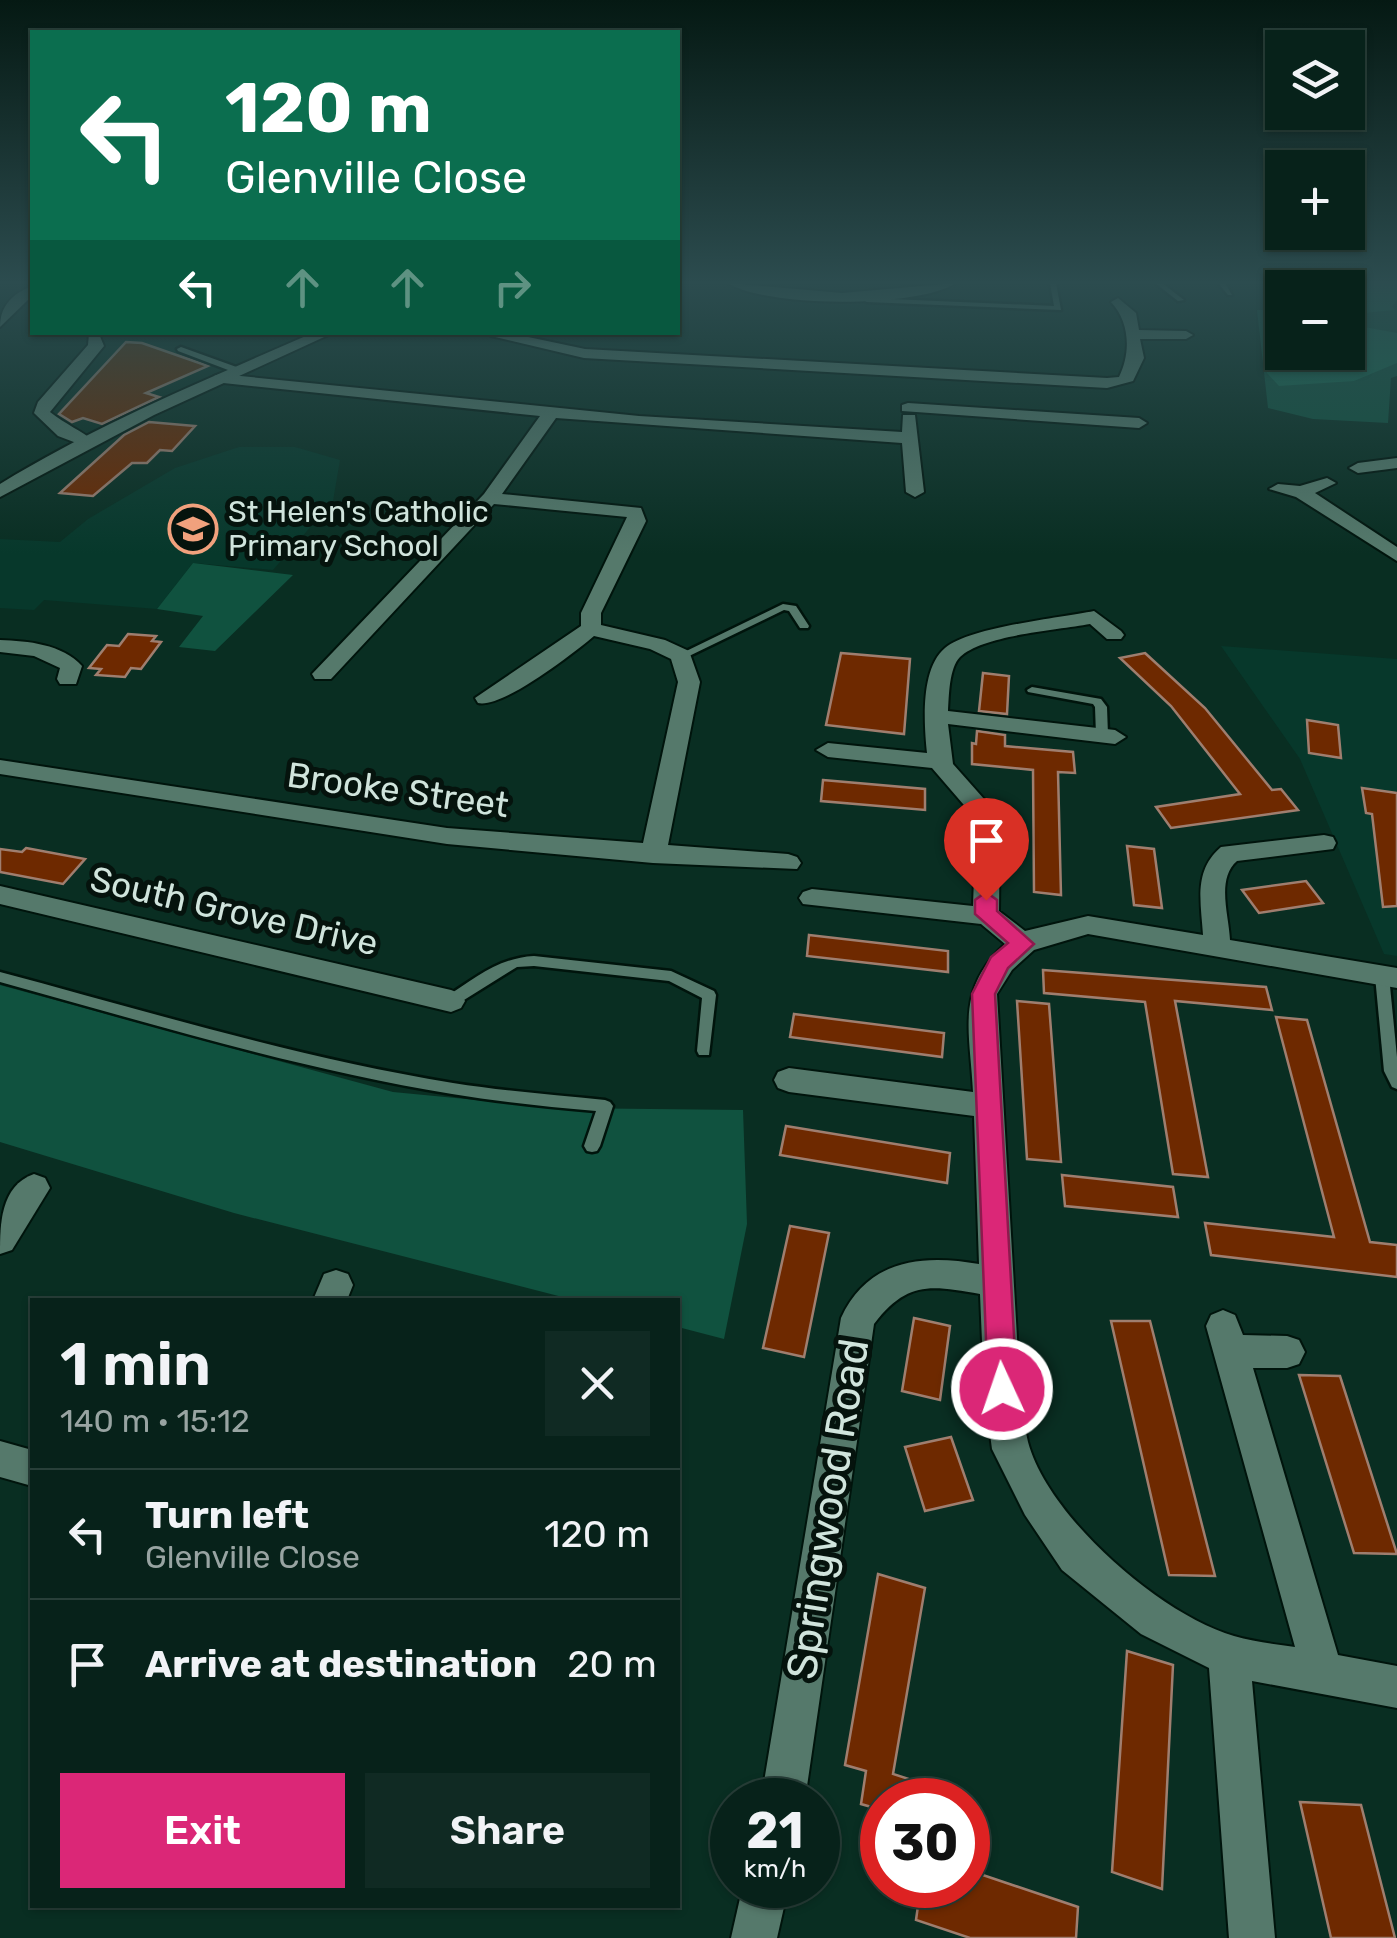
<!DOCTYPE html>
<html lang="en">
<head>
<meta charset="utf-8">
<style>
	body { margin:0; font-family:Rubik,sans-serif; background:#102a23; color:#f1f3f6; height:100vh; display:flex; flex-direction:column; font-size:38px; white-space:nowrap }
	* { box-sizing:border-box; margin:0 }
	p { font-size:32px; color:#98a4a2 }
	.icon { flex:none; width:55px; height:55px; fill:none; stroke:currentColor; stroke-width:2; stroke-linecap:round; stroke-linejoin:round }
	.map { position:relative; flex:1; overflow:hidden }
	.sheet { position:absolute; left:30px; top:1298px; width:650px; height:610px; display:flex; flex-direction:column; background:#07221a; border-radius:0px; box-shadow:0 2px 8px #0004,0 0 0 2px #283f39 }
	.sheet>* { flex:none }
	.top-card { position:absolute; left:30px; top:30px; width:650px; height:305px; border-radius:0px; box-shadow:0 2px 8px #0004,0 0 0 2px #283f39; background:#0b6e4f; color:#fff; overflow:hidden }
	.fabs { position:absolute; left:1265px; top:30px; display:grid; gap:20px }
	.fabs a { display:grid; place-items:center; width:100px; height:100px; border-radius:0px; background:#07221a; box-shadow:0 2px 8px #0004,0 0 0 2px #283f39; font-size:50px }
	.speed { position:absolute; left:710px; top:1778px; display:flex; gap:20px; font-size:50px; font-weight:700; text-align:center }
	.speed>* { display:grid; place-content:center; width:130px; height:130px; border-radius:50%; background:#07221a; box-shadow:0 2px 8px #0004,0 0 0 2px #283f39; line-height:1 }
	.speed small { font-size:25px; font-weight:400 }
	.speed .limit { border:15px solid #d22; background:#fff; color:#111 }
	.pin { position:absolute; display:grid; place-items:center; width:85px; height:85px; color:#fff; margin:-102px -42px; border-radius:50% 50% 50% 0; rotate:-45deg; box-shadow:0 0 10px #0007 }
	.pin .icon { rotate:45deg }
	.me { position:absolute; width:110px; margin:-55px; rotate:357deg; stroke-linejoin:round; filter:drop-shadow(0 0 8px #0008) }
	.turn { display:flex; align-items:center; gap:35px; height:210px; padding:0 30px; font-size:45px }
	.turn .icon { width:130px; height:130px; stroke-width:2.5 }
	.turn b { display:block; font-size:70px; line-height:85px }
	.lanes { display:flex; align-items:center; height:95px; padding:0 30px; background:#0003; justify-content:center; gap:50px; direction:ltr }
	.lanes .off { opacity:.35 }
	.round { display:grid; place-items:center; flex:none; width:105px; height:105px; border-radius:0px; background:#102a23 }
	.overview { display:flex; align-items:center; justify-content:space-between; height:170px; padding:0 30px }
	h1 { font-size:60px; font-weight:600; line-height:75px }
	.button { display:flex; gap:20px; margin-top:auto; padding:20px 30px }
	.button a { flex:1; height:115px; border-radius:0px; background:#db2777; color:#fff; font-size:40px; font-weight:600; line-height:115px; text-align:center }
	.button a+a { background:#102a23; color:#f1f3f6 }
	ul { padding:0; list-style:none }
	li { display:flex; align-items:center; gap:30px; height:130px; padding:0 30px; border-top:2px solid #283f39 }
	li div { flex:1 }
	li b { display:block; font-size:38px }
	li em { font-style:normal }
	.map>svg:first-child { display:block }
	.built { fill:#07382b }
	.green { fill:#10523f }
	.water { fill:#176c53 }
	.building { fill:#6e2900; stroke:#9f7e6f; stroke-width:2.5 }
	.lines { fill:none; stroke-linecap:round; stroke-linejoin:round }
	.service-casing { stroke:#00140c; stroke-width:5 }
	.minor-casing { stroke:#00140c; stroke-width:4 }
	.secondary-casing { stroke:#00140c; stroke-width:4 }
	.service { fill:#55796b; fill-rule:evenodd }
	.minor { fill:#55796b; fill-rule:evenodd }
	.secondary { fill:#55796b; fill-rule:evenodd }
	.route { fill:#db2777; stroke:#8e194d; stroke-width:2.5 }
	.labels { text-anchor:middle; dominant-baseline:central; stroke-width:10; stroke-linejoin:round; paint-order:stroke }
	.far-poi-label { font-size:30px; fill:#d0e4dc; stroke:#05130d; text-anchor:start }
	.street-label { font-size:35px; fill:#d0e4dc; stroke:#05130d }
	.near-street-label { font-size:42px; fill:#d0e4dc; stroke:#05130d }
</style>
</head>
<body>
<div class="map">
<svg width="1397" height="1938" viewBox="0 0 1397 1938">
	<rect width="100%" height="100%" fill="#092e22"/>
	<g class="built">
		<path d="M239 447H295L340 460 333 501 273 570 193 563 157 609 44 600 34 610 0 608V539L60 542 88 519 175 468Z"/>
		<path d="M1221 646 1397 659V956L1384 954 1300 759Z"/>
	</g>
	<g class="green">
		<path d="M1274 283H1397V376L1391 378 1388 423 1313 419 1268 408 1257 310H1282V352H1348V288H1282V293Z"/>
		<path d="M193 563 293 575 215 651 179 647 203 616 157 609Z"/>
		<path d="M0 985 393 1092 560 1108 743 1110 747 1224 724 1339 678 1327V1300H574L234 1213 0 1142Z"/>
	</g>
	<g class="water">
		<path d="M1296 283H1397V300L1392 307 1395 310 1363 313 1348 310V288L1300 287Z"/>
		<path d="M1282 321V352H1348V324L1397 333V363L1354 381 1279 386 1267 373 1275 328Z"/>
	</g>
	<g class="building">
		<path d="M126 342 142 343 208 366 146 393 159 397 102 424 83 418 72 422 59 414Z"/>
		<path d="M149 422 195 426 172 451 160 450 147 463H132L93 496 60 493 124 435Z"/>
		<path d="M128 634 156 636 152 641 161 642 141 669 131 668 125 677 96 675 101 669 89 668 107 645 119 646Z"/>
		<path d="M841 653 910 659 904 734 826 725Z"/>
		<path d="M1145 653 1205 708 1272 790 1281 789 1298 810 1171 828 1156 807 1240 794 1171 706 1120 658Z"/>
		<path d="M983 673 1009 676 1007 714 979 711Z"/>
		<path d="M1307 720 1338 725 1341 758 1309 753Z"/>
		<path d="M977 731 1005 735V746L1073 752 1075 773 1058 772 1061 895 1034 892 1033 770 972 764V743L976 744Z"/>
		<path d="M823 780 925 789V810L821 801Z"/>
		<path d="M1362 788 1397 793V906L1383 907 1372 814 1366 813Z"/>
		<path d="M1127 846 1154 849 1162 908 1134 905Z"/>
		<path d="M26 848 85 859 63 884 0 872V849L22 852Z"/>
		<path d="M1306 881 1323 903 1259 913 1242 890Z"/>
		<path d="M809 935 948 951V972L807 956Z"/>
		<path d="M1043 970 1266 987 1272 1010 1175 1001 1208 1177 1173 1174 1145 1002 1044 993Z"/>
		<path d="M1017 1001 1049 1004 1061 1162 1027 1159Z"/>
		<path d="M794 1014 944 1033 942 1057 790 1037Z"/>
		<path d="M1276 1017 1307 1020 1370 1242 1397 1245V1277L1211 1255 1205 1223 1334 1237Z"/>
		<path d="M786 1126 950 1153 947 1183 780 1155Z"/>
		<path d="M1062 1175 1173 1187 1178 1217 1065 1206Z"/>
		<path d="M790 1226 829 1233 804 1357 763 1348Z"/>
		<path d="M914 1318 950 1326 940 1400 902 1391Z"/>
		<path d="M1111 1321H1150L1215 1576 1169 1575Z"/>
		<path d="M1299 1375 1340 1376 1397 1554 1354 1553Z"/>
		<path d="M951 1437 973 1500 925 1511 905 1447Z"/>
		<path d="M878 1574 925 1588 893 1774 918 1782 916 1800H882V1810L861 1804 866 1771 845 1765Z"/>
		<path d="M1127 1651 1173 1665 1162 1889 1112 1872Z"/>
		<path d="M1300 1802 1361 1805 1395 1938H1331Z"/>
		<path d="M968 1870 1078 1907 1076 1938H970L916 1920 921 1885H968Z"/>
	</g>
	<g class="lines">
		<g class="service-casing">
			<g id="service">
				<path d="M1050 283H1056L1061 310 867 302 863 300 867 298 1054 306Z"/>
				<path d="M1155 283H1162L1184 300 1178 301Z"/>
				<path d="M1218 283H1225L1232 295H1228Z"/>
				<path d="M181 347 242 369 243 371 236 373 178 351 177 349Z"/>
				<path d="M783 604 796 606 809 626 808 628H800L789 611 784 610 685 658H677L676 656Z"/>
				<path d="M1032 687 1101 699 1107 707 1108 735 1102 738 1096 735 1095 707 1093 704 1028 692 1027 690Z"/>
				<path d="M534 956 671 971 714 991 716 995 709 1055H699L697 1051 702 998 669 981 534 966 517 967 456 1005H446L444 1001 446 997C475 978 498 958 534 956Z"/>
				<path d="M1382 971 1389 976 1397 1057V1089L1392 1087 1384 1071 1375 976Z"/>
				<path d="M0 972C150 1012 300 1058 453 1083 504 1091 554 1095 605 1100L610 1102 613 1106 600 1146 597 1151 592 1152 587 1151 584 1146 596 1111C547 1107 500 1102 452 1094 299 1069 149 1023 0 982Z"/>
			</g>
		</g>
		<g class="minor-casing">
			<g id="minor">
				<path d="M728 283 842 293 956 283C918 308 766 308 728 283Z"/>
				<path d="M32 286V296L0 327C0 306 12 294 32 286Z"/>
				<path d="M1118 298 1136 313 1139 330 1186 331 1193 335 1186 339H1140L1144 358 1133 381 1107 388 584 358 491 336 505 332 585 349 1107 378 1119 377C1131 353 1130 322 1111 302Z"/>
				<path d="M89 334H99L104 346 50 412C65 424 82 431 95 442L87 447 58 436 34 413 38 402 88 345Z"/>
				<path d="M220 374 639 416 902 432 903 415H915L924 492 915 497 906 492 902 443 556 418 502 494 641 508 646 521 601 613V625L665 640 689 651 700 682 668 845 788 854 797 857 801 863 797 869 653 863 447 844 0 774V760L447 828 643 843 678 682 671 659 650 649 594 636C574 653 502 709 478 703L475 698 581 626V613L627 517 494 504 331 679H315L312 674 484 494 540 416 214 382V376Z"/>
				<path d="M908 403 1139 418 1147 423 1139 428 902 411V405Z"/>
				<path d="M1397 458V468L1358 473 1349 468 1358 463Z"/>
				<path d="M1327 478 1336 483 1315 493 1397 547V561L1296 497 1269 489 1278 484 1300 486Z"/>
				<path d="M1094 611 1121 631 1124 635 1121 639H1107L1090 624C1058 630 983 635 960 657 949 668 949 696 948 711L1115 730 1126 737 1115 744 948 724 953 764 1000 817 999 911 1025 931 1088 916 1203 935C1201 902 1193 871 1221 847L1324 835 1333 837 1336 843 1333 849 1237 861C1216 879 1229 915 1230 940L1397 968V988L1088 934 1034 950 1012 970 997 994 1020 1389C1023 1406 1024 1425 1028 1442 1048 1517 1161 1615 1234 1636 1254 1642 1275 1644 1295 1647L1206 1326 1211 1315 1223 1310 1235 1315 1243 1335 1287 1336 1299 1340 1305 1352 1299 1364 1287 1368H1253L1338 1655 1397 1666V1708L1252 1681 1275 1938H1229L1209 1668 1141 1634 1062 1570 1025 1515 992 1449 984 1389 980 1294C931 1286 908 1280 874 1324L805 1800H761L841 1318C868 1259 923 1254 979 1264L974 1116 789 1092 778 1088 774 1080 778 1072 789 1068 973 1092C970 1030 955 990 1005 944L981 924 803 904 799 898 803 892 812 889 973 906 976 819 932 768 828 757 816 750 828 743 927 753C924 724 920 669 945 648 970 627 1059 618 1094 611Z"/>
				<path d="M0 640C28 641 62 644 82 666L76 684H60L57 679 60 668 34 656 0 652Z"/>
				<path d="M0 886 451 990 461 994 465 1001 461 1008 451 1012 0 904Z"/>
				<path d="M34 1174 45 1178 50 1188 12 1250 0 1254C0 1225 0 1186 34 1174Z"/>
				<path d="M336 1270 348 1274 353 1285 347 1300H313L324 1274Z"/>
				<path d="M0 1441 32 1450V1486L0 1477Z"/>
				<path d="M743 1885H789L777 1938H731Z"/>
			</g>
		</g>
		<g class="secondary-casing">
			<path id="secondary" d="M315 332H335L154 415 0 497V484C99 423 208 379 315 332Z"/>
		</g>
		<use href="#service" class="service"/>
		<use href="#minor" class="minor"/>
		<use href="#secondary" class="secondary"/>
	</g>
	<linearGradient id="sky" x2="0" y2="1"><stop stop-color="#051913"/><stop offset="0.51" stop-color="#2c4c4f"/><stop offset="1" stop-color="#2c4c4f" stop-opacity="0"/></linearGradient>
	<rect width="1397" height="554" fill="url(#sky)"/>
	<path class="route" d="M986 892 997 900V911L1034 944 1008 968 995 994 1017 1389 1013 1399 1002 1403 992 1399 988 1389 972 994 991 957 1008 943 975 914V900Z"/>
	<defs>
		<g id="school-ring" transform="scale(2.5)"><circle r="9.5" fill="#05130d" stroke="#f1a17d" stroke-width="1.5"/><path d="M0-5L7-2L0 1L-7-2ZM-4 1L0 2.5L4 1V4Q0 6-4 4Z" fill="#f1a17d"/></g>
	</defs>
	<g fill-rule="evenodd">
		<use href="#school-ring" x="193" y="529"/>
	</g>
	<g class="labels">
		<g class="far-poi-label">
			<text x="228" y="512">St Helen's Catholic<tspan x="228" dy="34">Primary School</tspan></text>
		</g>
		<g class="street-label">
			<text transform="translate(398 790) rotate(8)">Brooke Street</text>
			<text transform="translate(234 911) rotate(13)">South Grove Drive</text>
		</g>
		<g class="near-street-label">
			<text transform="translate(828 1509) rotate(-81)">Springwood Road</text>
		</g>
	</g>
</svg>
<div class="fabs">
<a><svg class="icon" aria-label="layers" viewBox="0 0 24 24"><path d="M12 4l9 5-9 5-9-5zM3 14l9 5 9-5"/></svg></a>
<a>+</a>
<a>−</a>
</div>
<div class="speed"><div>21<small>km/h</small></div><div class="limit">30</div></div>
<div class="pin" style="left:986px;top:900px;background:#d93025"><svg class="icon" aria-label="arrive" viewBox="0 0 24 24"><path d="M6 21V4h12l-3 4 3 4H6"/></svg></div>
<svg class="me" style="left:1002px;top:1389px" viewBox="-20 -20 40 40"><circle r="17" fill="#db2777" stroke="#fff" stroke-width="3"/><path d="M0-11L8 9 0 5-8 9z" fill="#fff"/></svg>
<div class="top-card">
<div class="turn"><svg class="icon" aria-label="left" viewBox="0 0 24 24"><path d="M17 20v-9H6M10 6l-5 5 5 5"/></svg><div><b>120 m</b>Glenville Close</div></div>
<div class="lanes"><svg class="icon" aria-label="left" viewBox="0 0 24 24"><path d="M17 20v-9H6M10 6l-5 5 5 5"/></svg><svg class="icon off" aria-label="ahead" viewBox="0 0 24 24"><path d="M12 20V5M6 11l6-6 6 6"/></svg><svg class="icon off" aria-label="ahead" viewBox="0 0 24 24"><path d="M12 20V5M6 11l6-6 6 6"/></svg><svg class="icon off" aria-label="right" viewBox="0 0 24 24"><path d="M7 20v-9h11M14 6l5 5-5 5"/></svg></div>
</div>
<section class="sheet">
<div class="overview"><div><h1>1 min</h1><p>140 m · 15:12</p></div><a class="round"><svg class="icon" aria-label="close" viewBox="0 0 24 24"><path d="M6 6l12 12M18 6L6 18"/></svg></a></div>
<ul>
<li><svg class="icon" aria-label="left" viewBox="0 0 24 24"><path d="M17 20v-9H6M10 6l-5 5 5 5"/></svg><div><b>Turn left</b><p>Glenville Close</p></div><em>120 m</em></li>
<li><svg class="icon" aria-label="arrive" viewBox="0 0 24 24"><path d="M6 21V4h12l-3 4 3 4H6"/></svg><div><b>Arrive at destination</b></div><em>20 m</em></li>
</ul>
<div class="button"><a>Exit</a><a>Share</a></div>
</section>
</div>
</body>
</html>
